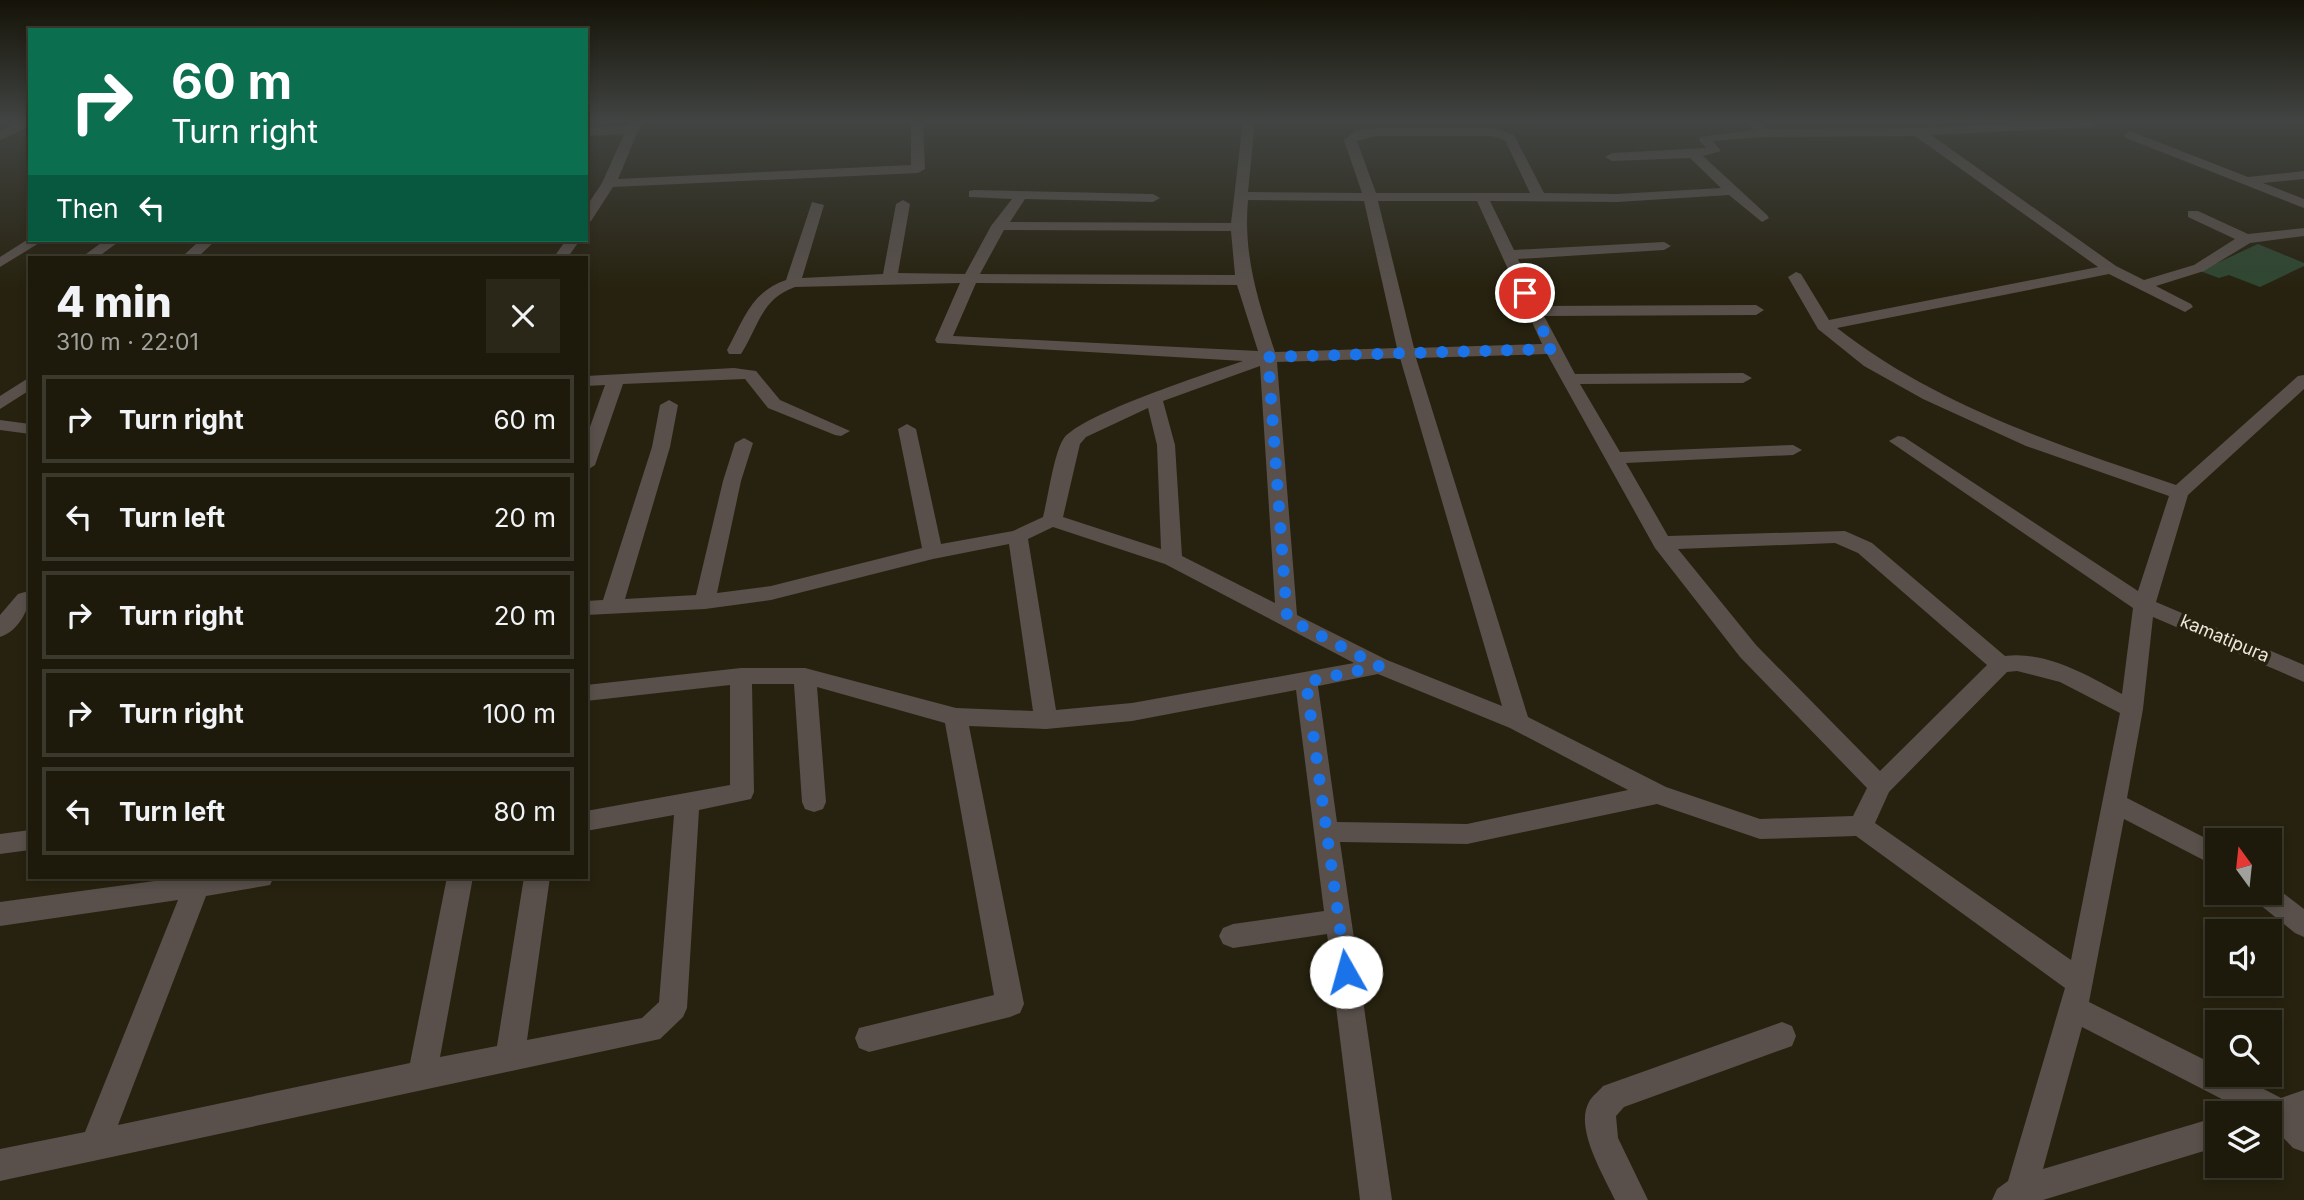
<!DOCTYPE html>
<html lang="en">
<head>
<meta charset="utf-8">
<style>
	body { margin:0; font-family:Inter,sans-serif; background:#2a2719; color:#f1f3f6; height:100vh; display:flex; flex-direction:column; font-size:26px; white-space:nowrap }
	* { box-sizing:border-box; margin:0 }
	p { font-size:23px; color:#a0a19d }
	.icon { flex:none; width:38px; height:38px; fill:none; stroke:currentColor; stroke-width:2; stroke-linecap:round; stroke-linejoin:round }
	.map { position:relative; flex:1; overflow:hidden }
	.drawer { position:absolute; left:28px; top:256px; width:560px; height:623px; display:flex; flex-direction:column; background:#1d1a0b; border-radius:0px; box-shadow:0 4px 10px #0003,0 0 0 2px #3b382c }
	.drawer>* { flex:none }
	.hud { position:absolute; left:28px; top:28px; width:560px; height:214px; border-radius:0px; box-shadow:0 4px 10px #0003,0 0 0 2px #3b382c; background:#0b6e4f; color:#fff; overflow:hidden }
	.needle { width:46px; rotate:345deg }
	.buttons { position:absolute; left:2205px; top:828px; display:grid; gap:14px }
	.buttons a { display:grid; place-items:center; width:77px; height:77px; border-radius:0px; background:#1d1a0b; box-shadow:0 4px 10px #0003,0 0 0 2px #3b382c; font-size:35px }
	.pin { position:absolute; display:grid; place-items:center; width:60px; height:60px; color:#fff; margin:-30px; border:4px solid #fff; border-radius:50%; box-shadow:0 2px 7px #0007 }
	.me { position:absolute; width:77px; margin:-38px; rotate:353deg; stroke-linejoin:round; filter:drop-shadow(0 0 5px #0008) }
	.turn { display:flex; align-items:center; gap:24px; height:147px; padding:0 28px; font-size:32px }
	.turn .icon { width:91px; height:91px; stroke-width:2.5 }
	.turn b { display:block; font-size:49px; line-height:60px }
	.then { display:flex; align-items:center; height:66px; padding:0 28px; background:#0003; gap:14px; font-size:26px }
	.round { display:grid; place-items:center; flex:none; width:74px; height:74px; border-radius:0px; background:#2a2719 }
	.head { display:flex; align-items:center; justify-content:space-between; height:119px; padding:0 28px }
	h1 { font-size:42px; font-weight:800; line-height:52px }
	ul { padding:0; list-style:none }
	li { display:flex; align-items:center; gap:21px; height:88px; margin:0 14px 10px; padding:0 14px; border:4px solid #3b382c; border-radius:0px }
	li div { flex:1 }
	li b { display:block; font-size:26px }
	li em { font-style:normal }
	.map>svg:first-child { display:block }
	.green { fill:#2f4731 }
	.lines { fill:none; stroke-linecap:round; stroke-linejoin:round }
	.minor { fill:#59504b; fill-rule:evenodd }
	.route { stroke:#1a73e8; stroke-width:12; stroke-dasharray:0 21.6 }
	.labels { text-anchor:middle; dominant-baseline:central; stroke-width:7; stroke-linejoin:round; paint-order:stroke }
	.street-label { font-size:18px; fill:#ebe7db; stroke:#27220f }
</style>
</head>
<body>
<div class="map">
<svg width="2304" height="1200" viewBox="0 0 2304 1200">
	<rect width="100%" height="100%" fill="#27220f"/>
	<path class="green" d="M2258 244 2304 263V266L2260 287 2229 275 2219 278 2200 271Z"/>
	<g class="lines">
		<g class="minor">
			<path d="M19 121H30V126L0 140V131Z"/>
			<path d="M633 121H646L638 131 618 179 911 165V121H923L925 169 918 173 613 187 591 221 586 222V207L602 183 624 134 586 136V128L628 126Z"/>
			<path d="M1243 121H1255L1248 192 1362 193 1344 140 1355 131 1376 128H1493L1514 135 1544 193 1617 194 1721 188 1690 158 1612 161 1605 157 1612 153 1706 148 1699 140 1700 137 1754 130 1746 121H1759L1767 129 1918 128 2095 121 2094 126 2090 127 1931 135 2116 266 2144 280 2194 265 2235 239 2188 217V211H2198L2248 234 2304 228V236L2250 243 2204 271 2156 286 2191 304 2193 307 2185 312 2109 274 1837 328C1937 406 2058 445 2176 485L2298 376 2304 375V389L2188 495 2156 602 2304 665V682L2153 617 2143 709 2127 798 2217 844V867L2124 819 2089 1002 2217 1066V1074H2235L2281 1098 2304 1090V1152L2293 1148 2275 1129 2270 1131V1113H2249L2082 1027 2043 1169 2217 1117V1147L2043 1200H1992L1997 1189 2008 1181 2065 988 1856 836 1760 839 1657 804 1467 844 1340 842 1392 1200H1360L1327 934 1233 948 1223 944 1219 936 1223 928 1233 924 1324 911 1296 690 1132 721 1046 729 969 726 1024 1004 1020 1013 1010 1017 869 1052 859 1048 855 1038 859 1028 994 995 945 723 817 687 826 802 823 809 814 812 805 809 802 802 794 684H752L754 792 751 799 699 810 687 1008 683 1017 660 1039 0 1181V1149L85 1132 178 900 0 926V902L184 877H274L270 885 206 896 118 1125 410 1063 447 877H473L440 1057 497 1046 524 877H550L527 1040 642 1018 659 1002 674 815 586 831V811L730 785V685L586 701V685L741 668H805L956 708 1033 711 1009 544 933 559 771 600 705 609 586 615V601L603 600 652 447 660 405 669 400 678 405 670 447 625 599 696 595 723 481 735 443 744 438 753 443 741 481 717 593 771 586 922 548 898 429 907 424 916 429 941 544 1013 531 1043 517C1048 498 1054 452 1064 438 1084 413 1207 374 1243 361L937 343 935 340 960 283 795 287C761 299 759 326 741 354H729L727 350C744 319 751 292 786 280L812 202 824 205 802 278 883 274 896 204 903 200 910 204 898 273 965 274 991 226 1012 199 969 197V191L974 190 1153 194 1160 198 1153 202 1025 199 1010 222 1231 223ZM1376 136H1492L1505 140 1530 193H1376L1357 141ZM1915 136 2098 267 1829 320 1801 274 1796 272 1788 277 1818 329 1864 366 1923 399 2026 446 2169 496 2138 591 1904 437 1898 436 1889 441 2133 608 2122 694C2087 675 2047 651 2005 656L1872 543 1845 531 1668 536 1626 463 1793 455 1802 450 1793 445 1620 452 1580 384 1743 383 1752 378 1743 373 1575 374 1544 316 1756 315 1764 310 1756 305 1540 306 1518 259 1664 250 1671 246 1664 242 1514 250 1490 201 1617 202 1729 195 1762 222 1769 218 1767 215 1703 156 1721 151 1713 141 1764 137ZM1248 200 1364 201 1397 348 1275 352C1258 301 1243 255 1248 200ZM1378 201H1477L1542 344 1414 348ZM1004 230 1231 231 1235 275 980 274ZM976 283 1237 285 1258 351 953 336ZM1547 354 1655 548 1740 657 1867 788 1853 816 1760 819 1666 787 1528 717 1416 358ZM1400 358 1502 706 1387 660 1297 615 1277 362ZM1260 366 1275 603 1182 556 1175 445 1163 401ZM1148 408 1157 445 1161 549 1063 517 1080 444 1086 437ZM1053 527 1165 564 1354 663 1132 703 1056 710 1028 539ZM1835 543 1858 553 1987 665 1880 771 1756 645 1678 549ZM2017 671 2060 682 2120 713 2071 960 1875 823 1889 792 2007 672ZM1378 674 1510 728 1628 790 1467 824 1337 822 1318 686Z"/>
			<path d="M2130 131 2248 177 2304 171V179L2263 183 2304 199V208L2126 138 2124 135Z"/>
			<path d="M30 238 44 240 0 267V257Z"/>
			<path d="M105 240H121L98 257H82Z"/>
			<path d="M200 240H216L198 257H182Z"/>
			<path d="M566 240H580L568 257H554Z"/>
			<path d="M734 368 756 371 780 400 850 431 841 436 835 435 768 408 745 379 623 384 595 465 586 471V438L605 385 586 386V376Z"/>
			<path d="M30 377V390L0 409V396Z"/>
			<path d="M0 420 30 424V434L0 430Z"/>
			<path d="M25 592 30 593C30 610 17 632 0 637V615L18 594Z"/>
			<path d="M30 830V850L0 854V834Z"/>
			<path d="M2270 883 2304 909V937L2295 933 2254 900 2250 892H2270Z"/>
			<path d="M1782 1022 1792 1026 1796 1036 1792 1046 1624 1107 1616 1116 1618 1138 1648 1200H1615C1604 1176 1574 1128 1589 1102 1592 1096 1599 1091 1603 1086Z"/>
		</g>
	</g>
	<linearGradient id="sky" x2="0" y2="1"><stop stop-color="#151308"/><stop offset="0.42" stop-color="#414442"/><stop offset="1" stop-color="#414442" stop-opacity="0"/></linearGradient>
	<rect width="2304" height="289" fill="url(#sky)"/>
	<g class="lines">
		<path class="route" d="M1346 972 1306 682 1379 666 1287 618 1268 357 1552 349 1525 293"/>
	</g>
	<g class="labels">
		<g class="street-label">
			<text transform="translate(2225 638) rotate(23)">kamatipura</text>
		</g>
	</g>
</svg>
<div class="buttons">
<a><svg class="needle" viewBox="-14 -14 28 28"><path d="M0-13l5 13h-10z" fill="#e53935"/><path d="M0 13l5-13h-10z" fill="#a0a19d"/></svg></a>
<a><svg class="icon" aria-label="sound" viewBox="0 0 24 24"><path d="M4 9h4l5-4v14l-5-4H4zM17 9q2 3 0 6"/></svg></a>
<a><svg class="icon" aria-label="search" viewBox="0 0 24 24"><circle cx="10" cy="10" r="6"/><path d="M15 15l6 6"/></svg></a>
<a><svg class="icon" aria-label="layers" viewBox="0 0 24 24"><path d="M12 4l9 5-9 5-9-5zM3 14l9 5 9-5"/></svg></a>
</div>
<div class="pin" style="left:1525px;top:293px;background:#d93025"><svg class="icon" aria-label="arrive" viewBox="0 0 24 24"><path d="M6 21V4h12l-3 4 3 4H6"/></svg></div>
<svg class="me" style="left:1346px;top:972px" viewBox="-20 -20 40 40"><circle r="19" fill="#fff"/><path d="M0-13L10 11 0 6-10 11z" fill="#1a73e8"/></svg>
<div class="hud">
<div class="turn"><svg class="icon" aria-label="right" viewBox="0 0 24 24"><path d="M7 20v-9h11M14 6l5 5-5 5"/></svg><div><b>60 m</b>Turn right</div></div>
<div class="then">Then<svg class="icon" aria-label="left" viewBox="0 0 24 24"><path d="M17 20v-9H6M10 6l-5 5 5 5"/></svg></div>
</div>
<section class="drawer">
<div class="head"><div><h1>4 min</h1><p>310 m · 22:01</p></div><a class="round"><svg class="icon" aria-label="close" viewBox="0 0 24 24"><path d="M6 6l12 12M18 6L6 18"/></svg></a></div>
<ul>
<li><svg class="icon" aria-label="right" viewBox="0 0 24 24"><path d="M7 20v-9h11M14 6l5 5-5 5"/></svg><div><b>Turn right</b></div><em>60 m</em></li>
<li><svg class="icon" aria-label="left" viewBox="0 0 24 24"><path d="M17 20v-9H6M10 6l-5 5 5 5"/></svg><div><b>Turn left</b></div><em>20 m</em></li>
<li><svg class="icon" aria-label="right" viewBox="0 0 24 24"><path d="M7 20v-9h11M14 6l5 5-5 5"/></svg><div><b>Turn right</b></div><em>20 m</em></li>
<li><svg class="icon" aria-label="right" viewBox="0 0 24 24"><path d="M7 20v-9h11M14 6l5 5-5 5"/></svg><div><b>Turn right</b></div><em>100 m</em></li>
<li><svg class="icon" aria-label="left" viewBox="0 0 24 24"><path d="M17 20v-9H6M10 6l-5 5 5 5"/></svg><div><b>Turn left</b></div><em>80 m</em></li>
</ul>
</section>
</div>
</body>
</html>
